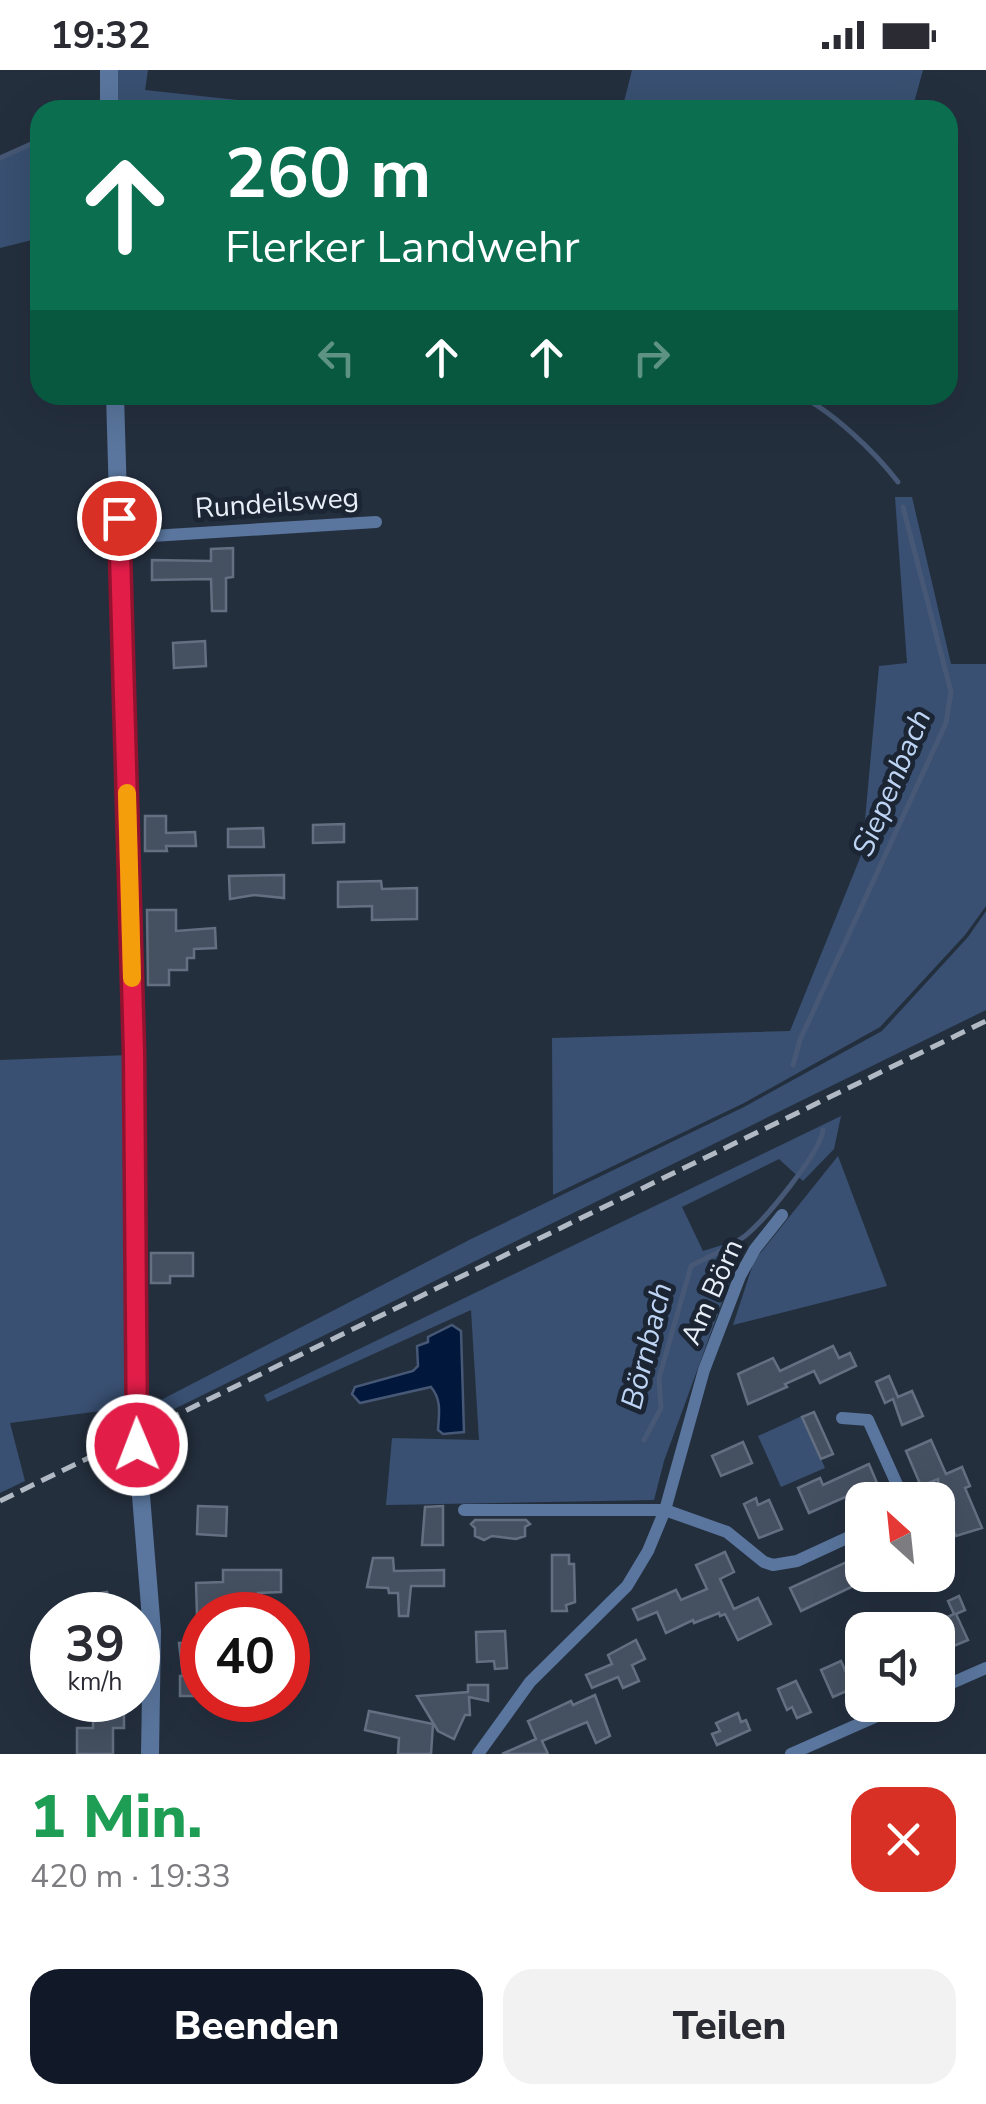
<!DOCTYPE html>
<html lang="de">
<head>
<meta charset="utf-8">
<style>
	body { margin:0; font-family:"Nunito Sans",sans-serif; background:#f2f2f3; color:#2b2b33; height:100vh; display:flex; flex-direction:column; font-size:38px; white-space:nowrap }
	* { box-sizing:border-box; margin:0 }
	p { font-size:32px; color:#7c7c81 }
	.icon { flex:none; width:55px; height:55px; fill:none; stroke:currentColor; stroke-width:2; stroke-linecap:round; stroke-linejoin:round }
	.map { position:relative; height:1684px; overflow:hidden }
	.side { display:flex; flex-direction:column; background:#fff; flex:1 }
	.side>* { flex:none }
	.top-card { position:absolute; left:30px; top:30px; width:928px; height:305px; border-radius:30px; box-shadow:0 10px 40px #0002; background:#0b6e4f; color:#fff; overflow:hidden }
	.needle { width:65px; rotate:333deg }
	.buttons { position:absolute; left:845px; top:1412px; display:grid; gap:20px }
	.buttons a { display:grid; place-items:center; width:110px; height:110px; border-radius:20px; background:#fff; box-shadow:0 10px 40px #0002; font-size:50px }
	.speed { position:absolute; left:30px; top:1522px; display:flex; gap:20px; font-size:50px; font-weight:700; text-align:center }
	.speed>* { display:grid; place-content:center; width:130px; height:130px; border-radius:50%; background:#fff; box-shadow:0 10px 40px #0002; line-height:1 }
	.speed small { font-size:25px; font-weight:400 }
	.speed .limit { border:15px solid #d22; background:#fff; color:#111 }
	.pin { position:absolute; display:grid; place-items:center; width:85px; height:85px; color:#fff; margin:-42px; border:5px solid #fff; border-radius:50%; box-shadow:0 2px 10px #0007 }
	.me { position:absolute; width:110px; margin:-55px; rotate:359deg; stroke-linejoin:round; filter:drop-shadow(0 0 8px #0008) }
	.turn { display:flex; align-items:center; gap:35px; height:210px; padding:0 30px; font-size:45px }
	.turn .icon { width:130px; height:130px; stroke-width:2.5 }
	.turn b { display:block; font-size:70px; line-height:85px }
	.lanes { display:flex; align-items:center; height:95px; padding:0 30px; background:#0003; justify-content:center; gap:50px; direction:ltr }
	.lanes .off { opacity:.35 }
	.round { display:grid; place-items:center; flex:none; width:105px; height:105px; border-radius:30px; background:#f2f2f3 }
	.overview { display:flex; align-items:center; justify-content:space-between; height:170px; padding:0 30px }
	h1 { font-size:60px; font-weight:800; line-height:75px; color:#1e9e55 }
	.button { display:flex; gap:20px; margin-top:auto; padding:20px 30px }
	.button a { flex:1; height:115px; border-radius:30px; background:#111827; color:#fff; font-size:40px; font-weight:800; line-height:115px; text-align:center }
	.button a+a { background:#f2f2f3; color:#2b2b33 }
	.status { display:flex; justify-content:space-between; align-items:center; height:70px; padding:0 50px; background:#fff; direction:ltr }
	.status svg { height:28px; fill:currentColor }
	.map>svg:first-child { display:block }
	.green { fill:#395072 }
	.water { fill:#01183c; stroke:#465875; stroke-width:2.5 }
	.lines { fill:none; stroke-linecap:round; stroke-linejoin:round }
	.stream { stroke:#465875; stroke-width:5 }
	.building { fill:#455061; stroke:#647082; stroke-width:2.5 }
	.minor { stroke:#5a769e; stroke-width:12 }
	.tertiary { stroke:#5a769e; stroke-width:18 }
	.rail { stroke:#b0b9c4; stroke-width:5; stroke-dasharray:15 8; stroke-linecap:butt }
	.route-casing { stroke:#92132f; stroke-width:25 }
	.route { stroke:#e11d48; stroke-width:18 }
	.slow { stroke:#f59e0b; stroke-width:18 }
	.labels { text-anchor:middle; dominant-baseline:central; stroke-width:10; stroke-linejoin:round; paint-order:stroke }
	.street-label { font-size:28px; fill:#e8eff9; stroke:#1b2533 }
	.water-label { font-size:30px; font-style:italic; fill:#bed4f4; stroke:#1b2533 }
</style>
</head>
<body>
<div class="status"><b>19:32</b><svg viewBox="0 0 49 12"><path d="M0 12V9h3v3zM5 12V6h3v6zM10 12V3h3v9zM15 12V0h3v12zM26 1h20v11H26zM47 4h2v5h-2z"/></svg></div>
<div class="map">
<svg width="986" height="1684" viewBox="0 0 986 1684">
	<rect width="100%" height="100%" fill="#242f3e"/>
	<g class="green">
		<path d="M112 0H148L145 20 329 40H126L112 27Z"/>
		<path d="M632 0H923L912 40H622Z"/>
		<path d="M40 68V168L0 178V87Z"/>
		<path d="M895 427H912L951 594H986V836L965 865 880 957 744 1033 553 1125 552 968 790 961 862 783 879 596 907 593Z"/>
		<path d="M986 841V940L156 1348 159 1331 471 1169 744 1037 882 961 968 867Z"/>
		<path d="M129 985 131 1337 10 1353 25 1411 0 1423V990Z"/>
		<path d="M841 1046 834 1079 803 1111 779 1089 682 1137 703 1181 735 1171 740 1183 664 1391 654 1430 386 1435 392 1368 479 1370 471 1240 267 1332 264 1325Z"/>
		<path d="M838 1086 887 1216 733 1255 754 1191Z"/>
		<path d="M802 1346 825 1398 781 1417 758 1366Z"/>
	</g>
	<path class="water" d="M452 1255 461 1261 464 1362 443 1364 438 1360C439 1344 442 1330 431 1317L360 1333 352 1324 355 1317 413 1301 418 1296 417 1276 428 1272V1267Z"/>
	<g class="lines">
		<g class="stream">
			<path d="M0 88 40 70"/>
			<path d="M799 325C833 342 875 382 898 412"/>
			<path d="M793 995 800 970 946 653 951 622 903 437"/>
			<path d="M644 1370 661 1338 659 1308 691 1196C708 1187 729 1178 745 1166 765 1150 820 1083 823 1060"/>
		</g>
	</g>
	<g class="building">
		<path d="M233 478V507L226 508V541H212L211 509 152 510V490L211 491V479Z"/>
		<path d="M205 571 206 596 174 598 173 573Z"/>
		<path d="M145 746H166V763L195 762 196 776H166L167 781H145Z"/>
		<path d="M344 754V772L313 773V755Z"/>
		<path d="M263 758 264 777H228V759Z"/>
		<path d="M284 805V828L254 825 230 829 229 806Z"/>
		<path d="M381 811 382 819 417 818V849L372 850V836L338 837V812Z"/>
		<path d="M147 840H176V861L215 858 216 878 194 879V888H187V900H169V915H148Z"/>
		<path d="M151 1183H193V1206H170V1213H151Z"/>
		<path d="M833 1276 839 1288 850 1283 856 1296 820 1313 814 1301 785 1314 787 1317 748 1334 738 1304 773 1288 780 1301Z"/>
		<path d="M889 1306 898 1327 912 1321 923 1346 902 1355 893 1329 885 1333 876 1312Z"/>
		<path d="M814 1342 833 1384 821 1389 802 1347Z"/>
		<path d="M931 1370 946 1404 962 1397 970 1416 965 1418 982 1458 956 1466 946 1444 941 1446 938 1437V1409L921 1416 906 1381Z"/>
		<path d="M743 1372 752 1393 721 1406 712 1386Z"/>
		<path d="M869 1394 877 1413 809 1443 798 1418 820 1408 823 1415Z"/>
		<path d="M756 1428 758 1435 769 1430 782 1459 759 1468 744 1434Z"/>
		<path d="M198 1436 227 1437 226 1466 197 1464Z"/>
		<path d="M443 1436V1475H422L425 1437Z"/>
		<path d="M475 1450H526L530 1454 525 1457V1466L516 1469 492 1466 484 1470 475 1466V1458L471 1454Z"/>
		<path d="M725 1482 734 1502 720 1509 734 1539 758 1528 771 1554 738 1570 725 1544 720 1546 719 1543 694 1553 693 1550 666 1563 657 1542 638 1550 633 1539 676 1520 681 1530 707 1519 696 1495Z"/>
		<path d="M552 1485H569V1494H574L575 1532 566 1535 567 1541H552Z"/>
		<path d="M862 1485V1512L801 1541 790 1518Z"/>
		<path d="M373 1488H393L394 1501 444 1500V1516H411L408 1546H399L398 1523H389L388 1518 367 1517Z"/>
		<path d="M223 1500H281V1522L258 1523V1538L233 1539V1545H197L196 1513 223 1512Z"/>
		<path d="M107 1522 110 1545H81L78 1527Z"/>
		<path d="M959 1526 965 1540 956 1544 968 1570 944 1580 933 1554 954 1544 948 1531Z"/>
		<path d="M505 1561 507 1598 495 1599 494 1591 477 1592 476 1562Z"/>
		<path d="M636 1570 645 1589 632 1595 639 1611 623 1618 618 1607 592 1618 586 1605 612 1594 608 1585Z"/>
		<path d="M202 1572V1626H180V1606H183L179 1573Z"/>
		<path d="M841 1591 853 1618 833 1627 821 1600Z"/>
		<path d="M796 1611 811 1642 797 1648 792 1637 787 1640 778 1619Z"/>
		<path d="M468 1615H488V1631L469 1627 470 1645H465L454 1669 438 1661 417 1626 468 1622Z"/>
		<path d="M595 1625 610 1666 596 1673 587 1652 542 1671 548 1684H502L536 1669 528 1651 571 1631 573 1635Z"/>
		<path d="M124 1637V1658H113V1684H77V1658H93V1643H109V1638Z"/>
		<path d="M369 1641 433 1654 431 1684H398L399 1668 365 1660Z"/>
		<path d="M738 1643 741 1652 746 1650 750 1660 717 1675 712 1664 720 1661 716 1653Z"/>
	</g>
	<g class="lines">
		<g class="minor">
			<path d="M120 468 376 452"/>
			<path d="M842 1348 868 1350 904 1430"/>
			<path d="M464 1440H665L727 1462 764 1492 773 1495 797 1491 862 1461"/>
			<path d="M938 1619 986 1598"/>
			<path d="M478 1684 530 1612 627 1516 648 1481 665 1440 704 1300 740 1206 755 1179 782 1145"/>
			<path d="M791 1684 902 1635"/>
		</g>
		<g class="tertiary">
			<path d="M109 0V40"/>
			<path d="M115 325 134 982 136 1364 152 1561 150 1684"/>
		</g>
		<path class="rail" d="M0 1431 986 951"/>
	</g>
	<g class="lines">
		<g class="route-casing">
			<path id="route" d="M119 448 134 982 137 1375"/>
		</g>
		<use href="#route" class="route"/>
		<path class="slow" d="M127 723 132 908"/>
	</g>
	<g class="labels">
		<g class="street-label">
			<text transform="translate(277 433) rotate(-4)">Rundeilsweg</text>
			<text transform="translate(712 1222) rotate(-66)">Am Börn</text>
		</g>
		<g class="water-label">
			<text transform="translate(892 713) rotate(-67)">Siepenbach</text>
			<text transform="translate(647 1276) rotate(-76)">Börnbach</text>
		</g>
	</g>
</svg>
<div class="buttons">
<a><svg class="needle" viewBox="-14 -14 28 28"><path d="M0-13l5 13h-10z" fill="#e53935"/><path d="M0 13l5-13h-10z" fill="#7c7c81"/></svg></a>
<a><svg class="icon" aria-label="sound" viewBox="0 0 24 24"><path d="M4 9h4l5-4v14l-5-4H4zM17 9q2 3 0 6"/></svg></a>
</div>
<div class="speed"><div>39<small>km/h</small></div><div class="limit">40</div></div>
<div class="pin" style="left:119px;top:448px;background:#d93025"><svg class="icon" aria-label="arrive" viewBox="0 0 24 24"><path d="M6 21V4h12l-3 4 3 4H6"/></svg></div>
<svg class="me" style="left:137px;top:1375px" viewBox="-20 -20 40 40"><circle r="17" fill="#e11d48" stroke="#fff" stroke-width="3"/><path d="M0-11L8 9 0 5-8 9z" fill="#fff"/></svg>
<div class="top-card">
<div class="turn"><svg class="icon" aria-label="ahead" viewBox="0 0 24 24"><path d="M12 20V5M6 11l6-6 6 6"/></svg><div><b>260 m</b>Flerker Landwehr</div></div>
<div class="lanes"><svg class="icon off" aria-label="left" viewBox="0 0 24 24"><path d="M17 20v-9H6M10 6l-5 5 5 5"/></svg><svg class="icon" aria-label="ahead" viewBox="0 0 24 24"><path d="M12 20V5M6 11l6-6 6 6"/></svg><svg class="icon" aria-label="ahead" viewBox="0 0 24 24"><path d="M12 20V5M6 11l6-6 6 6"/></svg><svg class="icon off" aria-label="right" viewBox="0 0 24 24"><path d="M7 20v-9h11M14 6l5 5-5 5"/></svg></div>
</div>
</div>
<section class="side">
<div class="overview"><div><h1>1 Min.</h1><p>420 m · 19:33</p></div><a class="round" style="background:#d93025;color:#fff"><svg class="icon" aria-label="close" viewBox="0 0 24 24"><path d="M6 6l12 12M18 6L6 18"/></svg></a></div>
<div class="button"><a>Beenden</a><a>Teilen</a></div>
</section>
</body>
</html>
